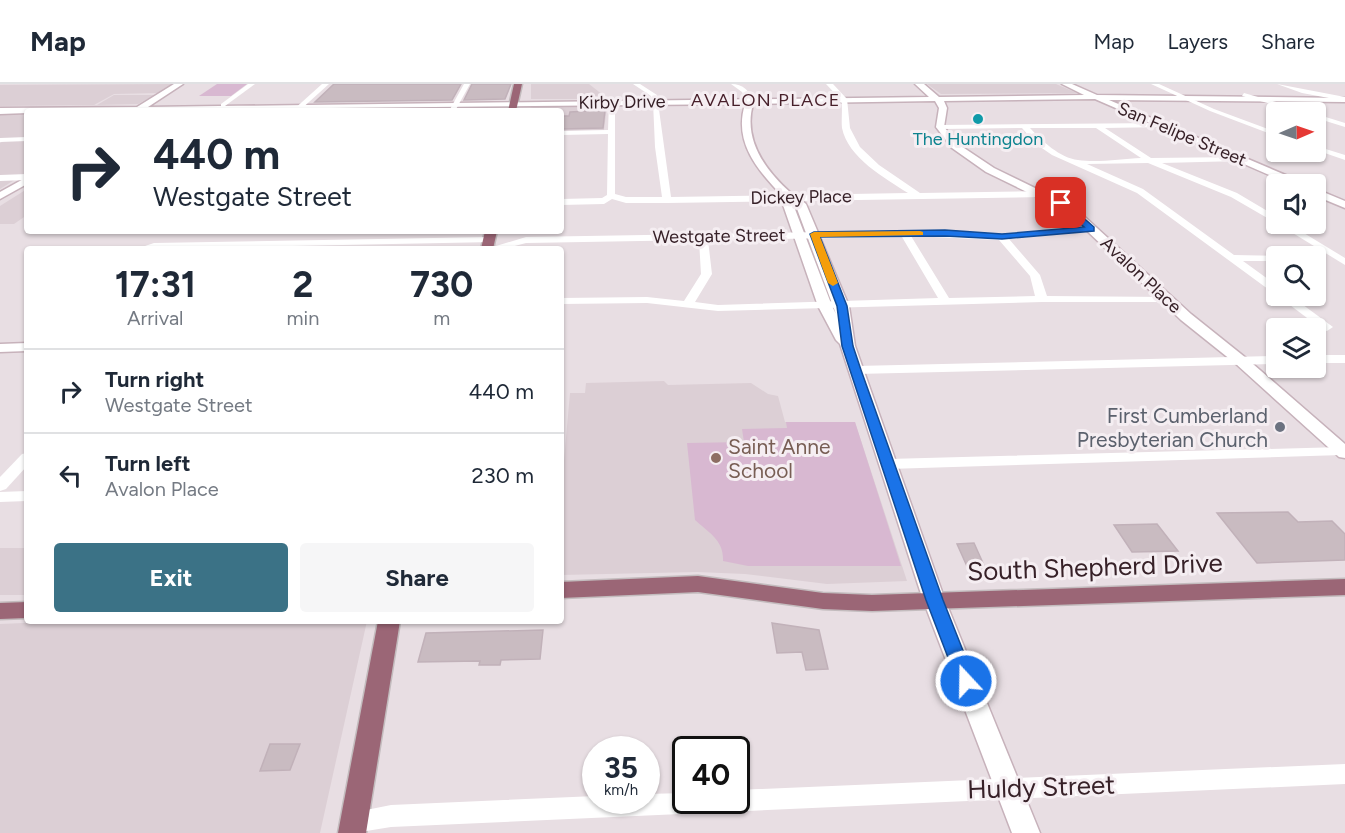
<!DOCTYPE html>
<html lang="en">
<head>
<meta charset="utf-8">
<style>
	body { margin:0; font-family:Figtree,sans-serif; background:#f6f6f7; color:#1f2937; height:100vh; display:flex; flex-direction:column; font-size:22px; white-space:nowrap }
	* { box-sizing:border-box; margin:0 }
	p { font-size:20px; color:#747a83 }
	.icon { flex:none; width:33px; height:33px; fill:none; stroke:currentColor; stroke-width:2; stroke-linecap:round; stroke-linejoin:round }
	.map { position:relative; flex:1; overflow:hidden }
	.sheet { position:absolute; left:24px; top:162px; width:540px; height:378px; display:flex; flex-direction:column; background:#fff; border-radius:6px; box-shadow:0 2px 4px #0004 }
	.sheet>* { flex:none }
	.banner { position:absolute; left:24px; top:24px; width:540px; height:126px; border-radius:6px; box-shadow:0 2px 4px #0004; background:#fff; color:#1f2937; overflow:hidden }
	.needle { width:39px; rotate:88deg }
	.fabs { position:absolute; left:1266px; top:18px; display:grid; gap:12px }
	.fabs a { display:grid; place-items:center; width:60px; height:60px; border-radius:6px; background:#fff; box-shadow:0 2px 4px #0004; font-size:30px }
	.speed { position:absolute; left:582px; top:652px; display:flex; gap:12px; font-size:30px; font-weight:700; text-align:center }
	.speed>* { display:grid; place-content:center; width:78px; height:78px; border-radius:50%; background:#fff; box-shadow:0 2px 4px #0004; line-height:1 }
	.speed small { font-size:15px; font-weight:400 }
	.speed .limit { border:3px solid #111; border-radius:9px; background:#fff; color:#111 }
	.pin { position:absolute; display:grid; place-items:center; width:51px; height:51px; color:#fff; margin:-26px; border-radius:12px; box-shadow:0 3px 9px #0006 }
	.me { position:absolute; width:66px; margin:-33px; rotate:339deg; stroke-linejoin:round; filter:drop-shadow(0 0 4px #0008) }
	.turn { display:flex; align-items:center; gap:21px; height:126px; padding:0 30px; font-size:27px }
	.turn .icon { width:78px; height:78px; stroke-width:2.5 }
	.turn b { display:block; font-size:42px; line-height:51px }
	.eta { display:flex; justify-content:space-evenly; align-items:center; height:102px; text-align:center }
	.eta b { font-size:36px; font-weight:700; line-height:42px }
	.button { display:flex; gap:12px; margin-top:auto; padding:12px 30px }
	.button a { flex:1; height:69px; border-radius:6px; background:#3b7286; color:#fff; font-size:24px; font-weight:700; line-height:69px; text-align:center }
	.button a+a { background:#f6f6f7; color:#1f2937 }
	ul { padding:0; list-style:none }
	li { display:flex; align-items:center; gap:18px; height:84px; padding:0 30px; border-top:2px solid #e0e1e3 }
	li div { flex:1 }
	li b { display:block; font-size:22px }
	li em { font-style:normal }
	header { display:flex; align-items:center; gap:36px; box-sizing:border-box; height:84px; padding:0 30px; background:#fff; border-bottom:2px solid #e0e1e3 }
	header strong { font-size:28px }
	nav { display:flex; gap:33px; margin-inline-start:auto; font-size:21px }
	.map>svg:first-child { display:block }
	.built { fill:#dccfd5 }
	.green { fill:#d8b8d1 }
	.building { fill:#c9bbc1; stroke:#c1b1b9; stroke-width:1.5 }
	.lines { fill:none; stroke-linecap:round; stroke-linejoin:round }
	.secondary-casing { stroke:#c7b2bb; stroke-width:3 }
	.primary-casing { stroke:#c3bcbe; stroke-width:3 }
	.street { fill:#fff; fill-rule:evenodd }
	.secondary { fill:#fff; fill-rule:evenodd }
	.primary { fill:#9b6676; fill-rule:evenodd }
	.route { fill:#1a73e8; stroke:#114b97; stroke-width:1.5 }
	.slow { fill:#f59e0b }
	.culture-dot { fill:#0f9aa8; stroke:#f5eef2; stroke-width:2 }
	.worship-dot { fill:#6b7280; stroke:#f5eef2; stroke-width:2 }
	.education-dot { fill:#8d6e63; stroke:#f5eef2; stroke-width:2 }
	.labels { text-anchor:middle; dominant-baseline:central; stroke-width:6; stroke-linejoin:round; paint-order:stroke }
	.far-neighbourhood-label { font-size:18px; letter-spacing:1.5px; fill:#471f2a; stroke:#f5eef2 }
	.far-street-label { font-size:18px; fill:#372128; stroke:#f5eef2 }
	.far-culture-label { font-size:18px; fill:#0d838f; stroke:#f5eef2 }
	.worship-label { font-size:21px; fill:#5b616d; stroke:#f5eef2; text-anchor:end }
	.education-label { font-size:21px; fill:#785e54; stroke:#f5eef2; text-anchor:start }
	.near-street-label { font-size:26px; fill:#372128; stroke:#f5eef2 }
</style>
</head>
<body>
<header>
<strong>Map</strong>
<nav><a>Map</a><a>Layers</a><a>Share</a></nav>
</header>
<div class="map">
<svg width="1345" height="749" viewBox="0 0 1345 749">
	<rect width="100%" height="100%" fill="#e8dee3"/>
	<g class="built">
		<path d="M173 0 158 9 114 10 94 21 0 22V1Z"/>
		<path d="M531 0H589L608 15H531Z"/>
		<path d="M927 0H1056L1077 9 941 10Z"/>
		<path d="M114 11H155L138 20 97 21Z"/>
		<path d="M607 22 604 46 561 47V27H528L529 24 534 23Z"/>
		<path d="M409 23 407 27H189L256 26Z"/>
		<path d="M0 29H27V88L0 105V59L7 55 0 54Z"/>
		<path d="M27 105V131L14 140H0V122Z"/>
		<path d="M664 297 668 301 751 299 768 310 778 312 785 338H855L907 497 827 500 745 490 697 488 561 491V410L570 309H585L586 299Z"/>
		<rect x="0" y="464" width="27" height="47"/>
		<path d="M71 537H367L320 749H0V540Z"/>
	</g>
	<g class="green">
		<path d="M217 0H247L231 12H199Z"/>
		<path d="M786 338H855L901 482H748L723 477C724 456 709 449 695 436L687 359 744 358 742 345 787 344Z"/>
	</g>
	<g class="building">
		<path d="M334 0H461L452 16 315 18Z"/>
		<path d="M472 0H511L505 15 464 16Z"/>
		<path d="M605 26 603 44 561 45V32H569L570 28Z"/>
		<path d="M1288 428 1298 438 1332 437 1345 450V476L1257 479 1217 429Z"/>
		<path d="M1157 440 1178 467 1132 468 1114 441Z"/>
		<path d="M974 459 987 488 970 489 957 460Z"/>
		<path d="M772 539 819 546 828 585 806 586 802 568 777 569Z"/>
		<path d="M543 546 540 575 501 576 500 581H479L480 577 418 578 426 549Z"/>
		<path d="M270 660H300L290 686 260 687Z"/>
	</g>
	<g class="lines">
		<g class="secondary-casing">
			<g id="secondary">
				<path d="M174 0H183L148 23 929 13 915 0H924L939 13 1084 11 1062 0H1072L1097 11 1345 14V18L1109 16 1302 98 1303 100H1290L1095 15 944 17 947 24 944 43 958 60 994 84 1074 123 1191 230 1246 274 1345 360V374L1339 373 1236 280 1181 236 1066 127 986 88 952 64 936 43 939 24 935 17 753 20C743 56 765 86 791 109 796 113 802 116 806 120L849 222 855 262 945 516 1040 749H1012L923 516 840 260 836 256 818 222 782 118 783 113C758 86 733 59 745 20L27 27V29L0 30V24L137 23ZM793 120 796 122 836 230 832 222Z"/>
				<path d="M27 93V100L0 115V108Z"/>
				<path d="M1316 105 1345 117V124L1316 112Z"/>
				<path d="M27 259V267L0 268V260Z"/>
			</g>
		</g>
		<g class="primary-casing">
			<g id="primary">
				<path d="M514 0H522L516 27H508Z"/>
				<path d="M485 147H497L493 165H481Z"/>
				<path d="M698 492 823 509 872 511 1345 495V511L872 527 823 525 698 508 561 514V498Z"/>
				<path d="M27 518V534L0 535V519Z"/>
				<path d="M378 537H400L366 749H338Z"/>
			</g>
		</g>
		<g class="street">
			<path d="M248 0H255L225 22H221V20Z"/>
			<path d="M322 0H329L299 27H292Z"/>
			<path d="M464 0H470L455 27H449Z"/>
			<path d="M633 0H640L657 11 671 113 908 109C885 94 848 74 842 44 841 35 843 25 841 16L826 0H833L847 15 850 44 860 63 879 81 920 109 1043 107 1047 110 1043 113 667 119H626L612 115 604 120 561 121V115L602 114 607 111 608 50 561 51V47L608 46 609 18 612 16 615 18V110L626 113H662L655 63 653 18 651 12Z"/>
			<path d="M731 0C743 0 751 7 752 18H748L742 8Z"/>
			<path d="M1151 0H1159L1214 25 1276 48V52L1210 27Z"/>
			<path d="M1277 0 1345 13V17L1302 9Z"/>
			<path d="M1244 9 1308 27 1310 28H1300L1242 12Z"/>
			<path d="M1316 30 1345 39V43L1316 34Z"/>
			<path d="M1161 39 1164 43 1105 44 1151 74 1243 73V77H1240L1162 79 1237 109 1276 132V139L1231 113 1148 79 1087 80 1143 105 1234 171 1280 172H1276V177H1243L1276 201V209L1272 208 1137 109 1052 71 1036 60 1022 44 940 45 936 43 940 41ZM1030 44H1096L1141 74C1122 75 1096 79 1078 76 1060 74 1042 57 1030 44Z"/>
			<path d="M27 53V57L0 58V54Z"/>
			<path d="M1316 62 1345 71V76L1316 66Z"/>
			<path d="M27 90V96L0 97V91Z"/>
			<path d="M1278 140H1289L1345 174V181Z"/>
			<path d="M1091 142 1096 145 1094 147 1009 155 1040 191 1047 212 1168 213 1172 214V218H1042L718 227 647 219 561 220V214L647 213 684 217 701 190 699 156 526 159 503 165H486L526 153 945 146 1002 150ZM911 152 999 156 1030 192 1035 212 949 214ZM902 153 938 214 718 221 695 218 712 190 708 156Z"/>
			<path d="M489 153 494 156 493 158 136 165 154 159Z"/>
			<path d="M1278 212H1291L1333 243 1327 247 1323 246Z"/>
			<rect x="1316" y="271" width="29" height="8"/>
			<path d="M1276 272V280L856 290 850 286 856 282Z"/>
			<path d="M1342 363H1345V371H1342L888 385 880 380 888 375Z"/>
			<path d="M27 369V382L6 405 0 407V393L22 370Z"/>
			<path d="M27 407V417L0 418V408Z"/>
			<path d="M1345 680V700L391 743 354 749 346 746 342 738 346 730 391 721 596 712V717H646V710L686 709V717H736V706Z"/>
		</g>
		<use href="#secondary" class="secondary"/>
		<use href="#primary" class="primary"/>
	</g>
	<path class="route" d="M1058 117H1064L1094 143V147L1002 155 945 152 820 153 847 222 853 262 861 286 943 516 975 597 972 602 966 604 959 602 957 597 926 516 842 262 837 222 810 150 814 148 945 146 1002 150 1084 143 1058 121Z"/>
	<path class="slow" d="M920 147 923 148V151L820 153 838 199 833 202 828 199 810 150 814 148Z"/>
	<circle class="culture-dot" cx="978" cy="35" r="6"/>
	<circle class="worship-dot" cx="1280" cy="343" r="6"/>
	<circle class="education-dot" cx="716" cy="374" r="6"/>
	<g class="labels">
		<g class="far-neighbourhood-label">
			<text x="766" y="16">AVALON PLACE</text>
		</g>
		<g class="far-street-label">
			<text transform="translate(622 18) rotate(-1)">Kirby Drive</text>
			<text transform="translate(1182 50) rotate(23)">San Felipe Street</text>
			<text transform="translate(801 113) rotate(-1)">Dickey Place</text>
			<text transform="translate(719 152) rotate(-1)">Westgate Street</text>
			<text transform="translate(1141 191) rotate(43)">Avalon Place</text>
		</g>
		<g class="far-culture-label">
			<text x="978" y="55">The Huntingdon</text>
		</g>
		<g class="worship-label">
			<text x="1268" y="331">First Cumberland<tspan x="1268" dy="24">Presbyterian Church</tspan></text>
		</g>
		<g class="education-label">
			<text x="728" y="362">Saint Anne<tspan x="728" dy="24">School</tspan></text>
		</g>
		<g class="near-street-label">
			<text transform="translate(1095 483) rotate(-2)">South Shepherd Drive</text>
			<text transform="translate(1041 703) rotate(-2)">Huldy Street</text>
		</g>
	</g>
</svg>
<div class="fabs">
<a><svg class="needle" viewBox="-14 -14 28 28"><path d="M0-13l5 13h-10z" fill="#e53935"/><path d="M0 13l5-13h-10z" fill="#747a83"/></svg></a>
<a><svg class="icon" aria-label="sound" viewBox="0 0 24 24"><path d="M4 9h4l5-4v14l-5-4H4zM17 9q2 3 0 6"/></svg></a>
<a><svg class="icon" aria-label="search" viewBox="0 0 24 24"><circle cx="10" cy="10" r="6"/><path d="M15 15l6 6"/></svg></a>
<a><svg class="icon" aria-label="layers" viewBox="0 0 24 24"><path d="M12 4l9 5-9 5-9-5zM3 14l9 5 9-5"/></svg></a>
</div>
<div class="speed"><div>35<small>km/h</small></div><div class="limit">40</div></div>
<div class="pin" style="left:1061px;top:119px;background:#d93025"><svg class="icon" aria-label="arrive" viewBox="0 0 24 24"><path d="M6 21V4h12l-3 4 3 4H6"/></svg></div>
<svg class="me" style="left:966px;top:597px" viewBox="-20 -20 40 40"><circle r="17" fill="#1a73e8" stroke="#fff" stroke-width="3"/><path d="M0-11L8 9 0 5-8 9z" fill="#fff"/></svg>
<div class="banner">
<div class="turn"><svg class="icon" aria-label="right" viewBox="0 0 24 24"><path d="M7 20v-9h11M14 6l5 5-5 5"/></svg><div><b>440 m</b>Westgate Street</div></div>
</div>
<section class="sheet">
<div class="eta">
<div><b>17:31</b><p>Arrival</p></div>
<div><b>2</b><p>min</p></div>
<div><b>730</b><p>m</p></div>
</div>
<ul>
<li><svg class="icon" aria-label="right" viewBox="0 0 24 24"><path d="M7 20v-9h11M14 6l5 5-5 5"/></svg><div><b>Turn right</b><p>Westgate Street</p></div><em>440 m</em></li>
<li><svg class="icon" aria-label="left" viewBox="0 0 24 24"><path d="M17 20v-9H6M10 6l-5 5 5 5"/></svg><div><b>Turn left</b><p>Avalon Place</p></div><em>230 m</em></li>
</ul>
<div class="button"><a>Exit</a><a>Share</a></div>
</section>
</div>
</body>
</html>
